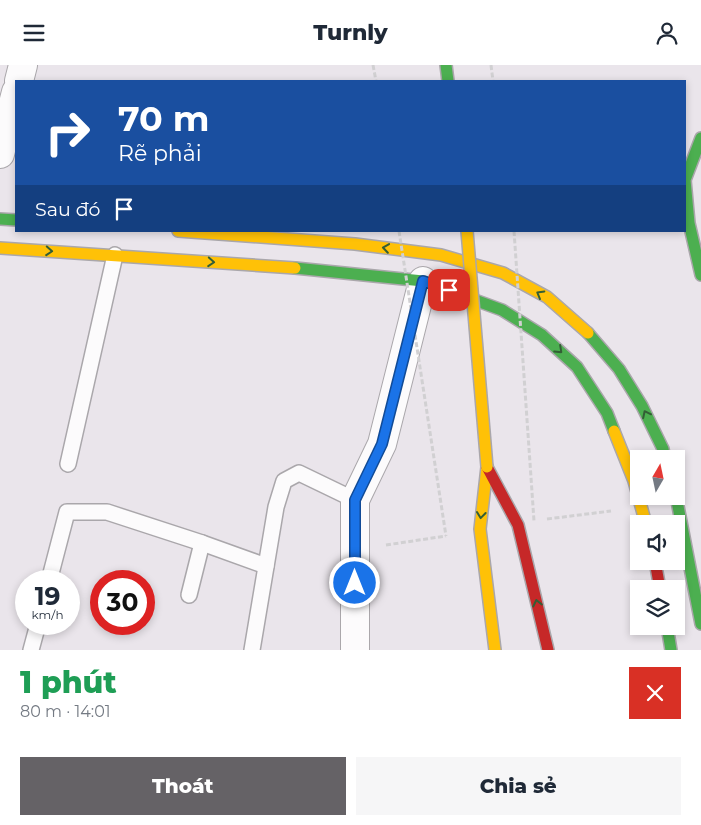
<!DOCTYPE html>
<html lang="vi">
<head>
<meta charset="utf-8">
<style>
	body { margin:0; font-family:Montserrat,sans-serif; background:#f6f6f7; color:#1f2937; height:100vh; display:flex; flex-direction:column; font-size:19px; white-space:nowrap }
	* { box-sizing:border-box; margin:0 }
	p { font-size:16px; color:#747a83 }
	.icon { flex:none; width:28px; height:28px; fill:none; stroke:currentColor; stroke-width:2; stroke-linecap:round; stroke-linejoin:round }
	.map { position:relative; height:585px; overflow:hidden }
	.drawer { display:flex; flex-direction:column; background:#fff; flex:1 }
	.drawer>* { flex:none }
	.top-card { position:absolute; left:15px; top:15px; width:671px; height:152px; border-radius:0px; box-shadow:0 2px 8px #0003; background:#1a4fa0; color:#fff; overflow:hidden }
	.needle { width:32px; rotate:9deg }
	.tools { position:absolute; left:630px; top:385px; display:grid; gap:10px }
	.tools a { display:grid; place-items:center; width:55px; height:55px; border-radius:0px; background:#fff; box-shadow:0 2px 8px #0003; font-size:25px }
	.speed { position:absolute; left:15px; top:505px; display:flex; gap:10px; font-size:25px; font-weight:700; text-align:center }
	.speed>* { display:grid; place-content:center; width:65px; height:65px; border-radius:50%; background:#fff; box-shadow:0 2px 8px #0003; line-height:1 }
	.speed small { font-size:12px; font-weight:400 }
	.speed .limit { border:8px solid #d22; background:#fff; color:#111 }
	.pin { position:absolute; display:grid; place-items:center; width:42px; height:42px; color:#fff; margin:-21px; border-radius:10px; box-shadow:0 2px 8px #0006 }
	.me { position:absolute; width:55px; margin:-28px; rotate:0deg; stroke-linejoin:round; filter:drop-shadow(0 0 4px #0008) }
	.turn { display:flex; align-items:center; gap:18px; height:105px; padding:0 20px; font-size:22px }
	.turn .icon { width:65px; height:65px; stroke-width:2.5 }
	.turn b { display:block; font-size:35px; line-height:42px }
	.then { display:flex; align-items:center; height:48px; padding:0 20px; background:#0003; gap:10px; font-size:19px }
	.round { display:grid; place-items:center; flex:none; width:52px; height:52px; border-radius:0px; background:#f6f6f7 }
	.head { display:flex; align-items:center; justify-content:space-between; height:85px; padding:0 20px }
	h1 { font-size:30px; font-weight:800; line-height:38px; color:#1e9e55 }
	.primary-button { display:flex; gap:10px; margin-top:auto; padding:10px 20px }
	.primary-button a { flex:1; height:58px; border-radius:0px; background:#656266; color:#fff; font-size:20px; font-weight:800; line-height:58px; text-align:center }
	.primary-button a+a { background:#f6f6f7; color:#1f2937 }
	header { display:flex; justify-content:space-between; align-items:center; height:65px; padding:0 20px; background:#fff; font-size:22px; font-weight:800 }
	.map>svg:first-child { display:block }
	.lines { fill:none; stroke-linecap:round; stroke-linejoin:round }
	.lane-casing { stroke:#aaa7ab; stroke-width:18 }
	.street-casing { stroke:#aaa7ab; stroke-width:30 }
	.fast-casing { stroke:#aaa7ab; stroke-width:14 }
	.slow-casing { stroke:#aaa7ab; stroke-width:14 }
	.jam-casing { stroke:#aaa7ab; stroke-width:14 }
	.path { stroke:#d1d0d2; stroke-width:3; stroke-dasharray:5 2.5; stroke-linecap:butt }
	.lane { stroke:#fcfbfc; stroke-width:15 }
	.street { stroke:#fcfbfc; stroke-width:28 }
	.fast { stroke:#4caf50; stroke-width:11 }
	.slow { stroke:#ffc107; stroke-width:11 }
	.jam { stroke:#c62828; stroke-width:11 }
	.slow-bridge-casing { stroke:#aaa7ab; stroke-width:14; stroke-linecap:butt }
	.path-bridge { stroke:#d1d0d2; stroke-width:3; stroke-dasharray:5 2.5; stroke-linecap:butt }
	.slow-bridge { stroke:#ffc107; stroke-width:11 }
	.oneway { stroke:#335e35 }
	.route-casing { stroke:#114b97; stroke-width:12 }
	.route { stroke:#1a73e8; stroke-width:9 }
</style>
</head>
<body>
<header><svg class="icon" aria-label="menu" viewBox="0 0 24 24"><path d="M4 6h16M4 12h16M4 18h16"/></svg>Turnly<svg class="icon" aria-label="person" viewBox="0 0 24 24"><circle cx="12" cy="8" r="4"/><path d="M4 21q1-7 8-7t8 7"/></svg></header>
<div class="map">
<svg width="701" height="585" viewBox="0 0 701 585">
	<rect width="100%" height="100%" fill="#eae5eb"/>
	<g class="lines">
		<g class="lane-casing">
			<g id="lane">
				<path d="M68 399 115 190"/>
				<path d="M49 516 67 447H107L202 478 266 501"/>
				<path d="M189 530 202 478"/>
				<path d="M31 585 38 559"/>
				<path d="M252 585 276 442 284 416 299 408 355 435"/>
			</g>
		</g>
		<g class="street-casing">
			<g id="street">
				<path d="M19 16 23 0"/>
				<path d="M0 89 16 27"/>
				<path d="M355 585V435L382 379 423 216"/>
			</g>
		</g>
		<g class="fast-casing">
			<g id="fast">
				<path d="M446 0 448 16"/>
				<path d="M701 73 685 115 689 158 701 210"/>
				<path d="M0 154 16 155"/>
				<path d="M295 203 423 216 502 245 542 270 577 302 607 348 614 366"/>
				<path d="M588 268 619 304 642 341 663 384 665 394"/>
				<path d="M676 431 701 559"/>
				<path d="M667 561 671 585"/>
			</g>
		</g>
		<g class="slow-casing">
			<g id="slow">
				<path d="M178 166 355 179 441 190 503 208 547 232 588 268"/>
				<path d="M0 183 295 203"/>
				<path d="M614 366 634 416 646 459"/>
				<path d="M487 402 480 464 495 585"/>
			</g>
		</g>
		<g class="jam-casing">
			<g id="jam">
				<path d="M487 402 518 460 548 585"/>
				<path d="M655 496 660 524"/>
			</g>
		</g>
		<g class="path">
			<path d="M373 0 376 16"/>
			<path d="M491 0 493 16"/>
			<path d="M547 454 611 446"/>
			<path d="M386 480 446 471"/>
		</g>
		<use href="#lane" class="lane"/>
		<use href="#street" class="street"/>
		<use href="#fast" class="fast"/>
		<use href="#slow" class="slow"/>
		<use href="#jam" class="jam"/>
		<g class="slow-bridge-casing">
			<path id="slow-bridge" d="M467 166 487 402"/>
		</g>
		<g class="path-bridge">
			<path d="M399 166 446 471"/>
			<path d="M514 166 534 456"/>
		</g>
		<use href="#slow-bridge" class="slow-bridge"/>
	</g>
	<defs><path id="oneway-chevron" d="M-2-3.5L2.5 0L-2 3.5" fill="none" stroke-width="1.6" stroke-linecap="round" stroke-linejoin="round" transform="scale(1.25)"/></defs>
	<g class="oneway">
		<use href="#oneway-chevron" transform="translate(386 183) rotate(-172)"/>
		<use href="#oneway-chevron" transform="translate(49 186) rotate(4)"/>
		<use href="#oneway-chevron" transform="translate(211 197) rotate(4)"/>
		<use href="#oneway-chevron" transform="translate(540 229) rotate(-150)"/>
		<use href="#oneway-chevron" transform="translate(559 285) rotate(43)"/>
		<use href="#oneway-chevron" transform="translate(646 349) rotate(-116)"/>
		<use href="#oneway-chevron" transform="translate(481 450) rotate(97)"/>
		<use href="#oneway-chevron" transform="translate(537 538) rotate(-103)"/>
	</g>
	<g class="lines">
		<g class="route-casing">
			<path id="route" d="M355 518V435L382 379 423 216 449 225"/>
		</g>
		<use href="#route" class="route"/>
	</g>
</svg>
<div class="tools">
<a><svg class="needle" viewBox="-14 -14 28 28"><path d="M0-13l5 13h-10z" fill="#e53935"/><path d="M0 13l5-13h-10z" fill="#747a83"/></svg></a>
<a><svg class="icon" aria-label="sound" viewBox="0 0 24 24"><path d="M4 9h4l5-4v14l-5-4H4zM17 9q2 3 0 6"/></svg></a>
<a><svg class="icon" aria-label="layers" viewBox="0 0 24 24"><path d="M12 4l9 5-9 5-9-5zM3 14l9 5 9-5"/></svg></a>
</div>
<div class="speed"><div>19<small>km/h</small></div><div class="limit">30</div></div>
<div class="pin" style="left:449px;top:225px;background:#d93025"><svg class="icon" aria-label="arrive" viewBox="0 0 24 24"><path d="M6 21V4h12l-3 4 3 4H6"/></svg></div>
<svg class="me" style="left:355px;top:518px" viewBox="-20 -20 40 40"><circle r="17" fill="#1a73e8" stroke="#fff" stroke-width="3"/><path d="M0-11L8 9 0 5-8 9z" fill="#fff"/></svg>
<div class="top-card">
<div class="turn"><svg class="icon" aria-label="right" viewBox="0 0 24 24"><path d="M7 20v-9h11M14 6l5 5-5 5"/></svg><div><b>70 m</b>Rẽ phải</div></div>
<div class="then">Sau đó<svg class="icon" aria-label="arrive" viewBox="0 0 24 24"><path d="M6 21V4h12l-3 4 3 4H6"/></svg></div>
</div>
</div>
<section class="drawer">
<div class="head"><div><h1>1 phút</h1><p>80 m · 14:01</p></div><a class="round" style="background:#d93025;color:#fff"><svg class="icon" aria-label="close" viewBox="0 0 24 24"><path d="M6 6l12 12M18 6L6 18"/></svg></a></div>
<div class="primary-button"><a>Thoát</a><a>Chia sẻ</a></div>
</section>
</body>
</html>
